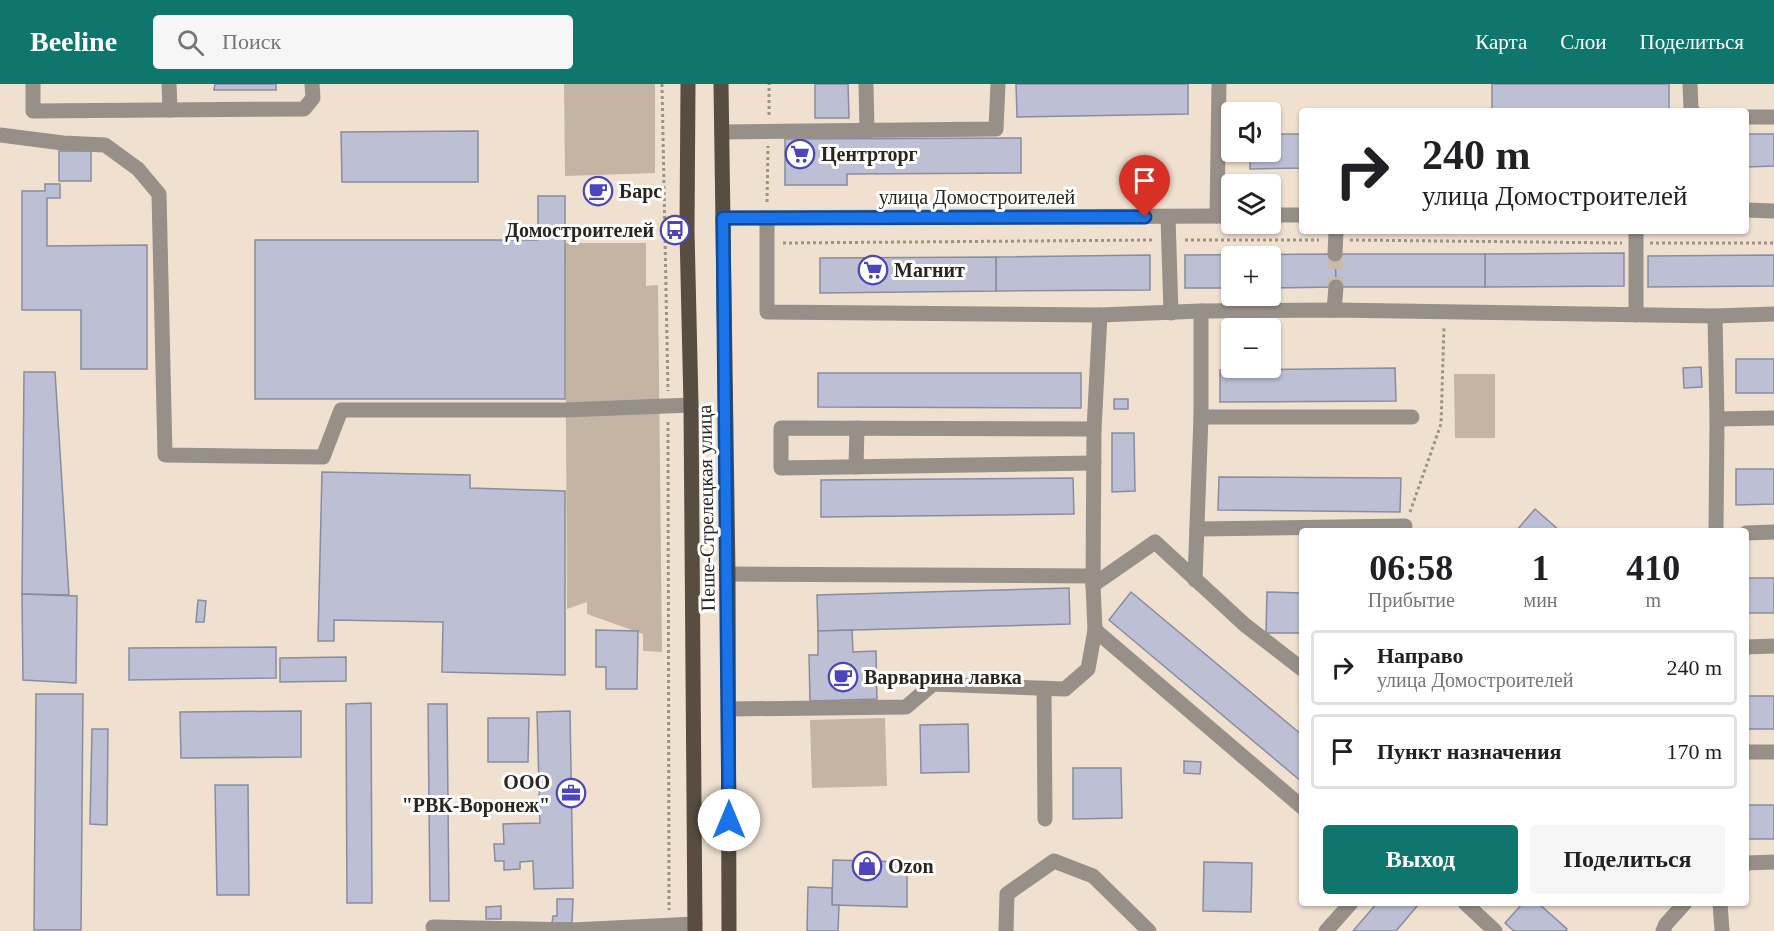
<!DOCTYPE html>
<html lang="ru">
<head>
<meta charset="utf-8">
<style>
	body { margin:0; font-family:Georgia,serif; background:#f6f6f6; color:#202124; height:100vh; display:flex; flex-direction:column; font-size:22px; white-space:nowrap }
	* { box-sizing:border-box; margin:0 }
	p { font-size:20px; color:#757577 }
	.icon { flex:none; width:33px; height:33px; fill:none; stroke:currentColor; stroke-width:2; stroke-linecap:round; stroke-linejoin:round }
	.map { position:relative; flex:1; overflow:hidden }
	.drawer { position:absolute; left:1299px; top:444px; width:450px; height:378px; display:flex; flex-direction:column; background:#fff; border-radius:6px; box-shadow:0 2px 4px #0004 }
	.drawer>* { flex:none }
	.banner { position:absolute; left:1299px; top:24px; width:450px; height:126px; border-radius:6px; box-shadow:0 2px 4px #0004; background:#fff; color:#202124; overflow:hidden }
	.controls { position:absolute; left:1221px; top:18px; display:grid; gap:12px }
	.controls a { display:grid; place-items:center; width:60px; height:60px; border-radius:6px; background:#fff; box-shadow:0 2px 4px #0004; font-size:30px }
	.pin { position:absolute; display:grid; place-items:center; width:51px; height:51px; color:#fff; margin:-62px -26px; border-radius:50% 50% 50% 0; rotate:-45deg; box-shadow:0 0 6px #0007 }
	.pin .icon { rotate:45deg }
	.me { position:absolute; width:66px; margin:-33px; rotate:0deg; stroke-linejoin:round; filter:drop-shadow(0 0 4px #0008) }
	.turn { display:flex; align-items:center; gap:21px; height:126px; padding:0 24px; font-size:27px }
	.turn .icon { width:78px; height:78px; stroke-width:2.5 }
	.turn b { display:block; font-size:42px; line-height:51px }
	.eta { display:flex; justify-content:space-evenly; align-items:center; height:102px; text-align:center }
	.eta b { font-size:36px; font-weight:700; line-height:42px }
	.action { display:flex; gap:12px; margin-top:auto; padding:12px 24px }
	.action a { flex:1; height:69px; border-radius:6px; background:#0f766e; color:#fff; font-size:24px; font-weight:700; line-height:69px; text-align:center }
	.action a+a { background:#f6f6f6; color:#202124 }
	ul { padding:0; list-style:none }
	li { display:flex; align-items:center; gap:18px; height:75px; margin:0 12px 9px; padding:0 12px; border:3px solid #e0e0e0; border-radius:6px }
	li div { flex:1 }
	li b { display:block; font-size:22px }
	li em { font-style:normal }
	header { display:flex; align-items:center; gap:36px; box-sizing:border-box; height:84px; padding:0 30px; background:#0f766e; color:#fff }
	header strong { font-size:28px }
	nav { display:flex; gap:33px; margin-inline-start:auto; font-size:21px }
	.search { width:420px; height:54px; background:#f6f6f6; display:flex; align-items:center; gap:15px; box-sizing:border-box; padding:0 21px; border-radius:6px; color:#757577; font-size:22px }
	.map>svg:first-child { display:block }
	.green { fill:#c3b4a3 }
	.building { fill:#bdc0d4; stroke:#898c9f; stroke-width:1.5 }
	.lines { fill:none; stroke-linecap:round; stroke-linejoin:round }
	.minor-tunnel { stroke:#c8bbac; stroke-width:15; stroke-dasharray:15 8; stroke-linecap:butt }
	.path { stroke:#9d9286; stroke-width:3; stroke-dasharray:3 3; stroke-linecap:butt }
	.minor { stroke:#969089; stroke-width:15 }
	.major { stroke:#574d41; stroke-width:15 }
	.route-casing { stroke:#114b97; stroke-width:15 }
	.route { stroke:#1a73e8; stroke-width:10 }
	.labels { text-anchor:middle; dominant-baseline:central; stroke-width:6; stroke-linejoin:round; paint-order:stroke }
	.poi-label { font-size:20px; font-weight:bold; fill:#2a251f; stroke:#fff; text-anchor:start }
	.street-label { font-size:20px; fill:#2a251f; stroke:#fff }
</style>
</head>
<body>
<header>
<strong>Beeline</strong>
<div class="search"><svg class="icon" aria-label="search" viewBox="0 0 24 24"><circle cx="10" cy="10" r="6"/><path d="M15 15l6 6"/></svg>Поиск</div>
<nav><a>Карта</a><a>Слои</a><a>Поделиться</a></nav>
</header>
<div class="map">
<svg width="1774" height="847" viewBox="0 0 1774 847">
	<rect width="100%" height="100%" fill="#efe0cf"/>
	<g class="green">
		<path d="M564 0H655V89L565 92Z"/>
		<path d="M565 159H646V202L658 201 662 568 643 567V550L587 530V518L567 525Z"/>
		<path d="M1454 290H1495V354H1455Z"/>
		<path d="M885 634 887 702 812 704 810 636Z"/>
	</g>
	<g class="building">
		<path d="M215 0H276V6H214Z"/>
		<path d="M815 0H848L849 34H815Z"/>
		<path d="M1016 0H1188V30L1017 33Z"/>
		<rect x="1492" y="0" width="177" height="27"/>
		<path d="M478 47V98H342L341 48Z"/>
		<path d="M1270 50H1302V84L1250 85V68H1270Z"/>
		<path d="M1746 50H1774V82L1746 83Z"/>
		<path d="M1021 54V89L847 90V101H785V55Z"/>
		<rect x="59" y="67" width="32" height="30"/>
		<path d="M45 100H60V114H47V162L147 161V285H81V226H22V107H45Z"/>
		<path d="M538 112H565V315H255V156H538Z"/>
		<path d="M1624 169V202L1485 203V170Z"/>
		<path d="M1335 170H1485V203H1336Z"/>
		<path d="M1335 170 1336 203 1270 204V172H1232V204H1185V171Z"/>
		<path d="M1150 171V206L996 207V173Z"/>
		<path d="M1774 171V202L1648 203V172Z"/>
		<path d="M996 173V207L820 209V174Z"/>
		<rect x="1736" y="275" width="38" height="34"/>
		<path d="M1701 283 1702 303 1684 304 1683 284Z"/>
		<path d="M1395 284 1396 317 1220 318V286Z"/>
		<path d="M24 288H55L69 511 22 510Z"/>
		<path d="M818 289H1081V324L818 323Z"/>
		<rect x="1114" y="315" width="14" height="10"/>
		<path d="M1112 349H1134L1135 407 1112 408Z"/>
		<path d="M1736 385H1774V420L1736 421Z"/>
		<path d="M322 388 470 391V404L565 407V591L442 588 443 538 334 536V557H318Z"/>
		<path d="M1219 393 1401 394 1400 428 1218 426Z"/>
		<path d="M1073 394 1074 430 821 433V396Z"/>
		<path d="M1535 425 1560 447H1516Z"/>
		<rect x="1746" y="494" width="28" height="35"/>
		<path d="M1069 504 1070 540 818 547 817 511Z"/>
		<path d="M1131 508 1302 651V698L1109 536Z"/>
		<path d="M1267 508 1302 509V549H1266Z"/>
		<path d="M22 510 77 512 76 599 23 596Z"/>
		<path d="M198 516 206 517 204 538H196Z"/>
		<path d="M596 546 638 547 637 605H606V583H596Z"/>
		<path d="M852 546 853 568 876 567 877 615 810 617 809 571H818V547Z"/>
		<path d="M276 563V594L129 596V564Z"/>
		<path d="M346 573V597L280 598V574Z"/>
		<path d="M36 610H83L81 846H34Z"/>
		<rect x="1746" y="612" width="28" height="33"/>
		<path d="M371 619 372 819H347L346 620Z"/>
		<path d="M428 620H447L449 817H430Z"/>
		<path d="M301 627V673L181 674 180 628Z"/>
		<path d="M570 627 573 804 534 805 533 777 520 778V785L504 786V777H495L494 760H504L503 740 540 739 537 628Z"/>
		<path d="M488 634H529L528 678H488Z"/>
		<path d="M968 640 969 688 921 689 920 641Z"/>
		<path d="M92 645H108L107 741 90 740Z"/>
		<path d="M1184 677 1201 678 1200 690 1184 689Z"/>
		<path d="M1073 684H1121L1122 734 1073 735Z"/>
		<path d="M215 701H248L249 811H217Z"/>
		<rect x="1746" y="721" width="28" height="34"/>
		<path d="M833 776 907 778V823L832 821Z"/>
		<path d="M1204 778 1252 779 1251 828 1203 827Z"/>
		<path d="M808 803 832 804V821H839L838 847H807Z"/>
		<path d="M557 815H573L572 839H552L553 832H557Z"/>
		<path d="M1377 819H1416L1418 821 1396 847H1353Z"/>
		<path d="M1523 819H1538L1567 845 1566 847H1514L1505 839Z"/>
		<path d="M501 822V835H486V823Z"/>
	</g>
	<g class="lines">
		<path class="minor-tunnel" d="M1335 170 1336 203"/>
		<g class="path">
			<path d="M662 0 668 307"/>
			<path d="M769 31V0"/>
			<path d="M767 118 768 62"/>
			<path d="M1185 156H1319"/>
			<path d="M1350 156 1622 159"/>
			<path d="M783 159 1154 156"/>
			<path d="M1650 159H1774"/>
			<path d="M668 338 669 826"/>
			<path d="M1410 428 1441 340 1444 242"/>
		</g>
		<g class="minor">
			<path d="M33 0V27L304 25 313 14 312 0"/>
			<path d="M169 0 170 26"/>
			<path d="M866 0 867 47"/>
			<path d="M1690 0 1691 25 1693 27"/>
			<path d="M1746 33H1774"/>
			<path d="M722 48 996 45 998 0"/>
			<path d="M0 51 63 59 105 61 138 85 159 110 165 371 323 373 341 326H565L691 321"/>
			<path d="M1746 126 1774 127"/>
			<path d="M1270 131H1302"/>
			<path d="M1217 132 1219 0"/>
			<path d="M1168 133 1171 229"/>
			<path d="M723 134 1232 132"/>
			<path d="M767 134V228L1100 231 1201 227 1334 226 1715 232 1774 230"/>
			<path d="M1335 170 1336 147"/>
			<path d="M1334 226 1336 203"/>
			<path d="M1636 231V147"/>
			<path d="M1715 232 1717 335 1716 447"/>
			<path d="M1201 333H1412"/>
			<path d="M1717 335 1774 334"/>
			<path d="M1094 379 781 384V344L1094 345"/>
			<path d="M856 383 857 344"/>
			<path d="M1197 445 1405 442"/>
			<path d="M1746 449 1774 448"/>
			<path d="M728 490 1093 492"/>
			<path d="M1195 496 1201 333V227"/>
			<path d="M1093 501 1155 458 1245 541 1302 585"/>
			<path d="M1095 546 1302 723"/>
			<path d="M1746 563 1774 562"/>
			<path d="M1044 605 1045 735"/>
			<path d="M729 625 906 623 933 600 1065 605 1088 585 1095 546 1093 501 1094 345 1100 231"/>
			<path d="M1746 668H1774"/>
			<path d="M1746 779 1774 778"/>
			<path d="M1465 819 1495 847"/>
			<path d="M1720 819 1722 847"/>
			<path d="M433 843 572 846 695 840"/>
			<path d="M1006 847 1007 810 1054 777 1093 792 1149 847"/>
			<path d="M1326 847 1351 819"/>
			<path d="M1663 847 1666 840 1685 819"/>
		</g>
		<g class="major">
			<path d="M688 0 687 147 691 321 695 847"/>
			<path d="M721 0 728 490 729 847"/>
		</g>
	</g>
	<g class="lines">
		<g class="route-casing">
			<path id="route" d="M729 736 723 134 1145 133"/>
		</g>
		<use href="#route" class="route"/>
	</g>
	<defs>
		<g id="supermarket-ring" transform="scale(1.5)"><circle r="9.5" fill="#fff" stroke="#4c45bb" stroke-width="1.5"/><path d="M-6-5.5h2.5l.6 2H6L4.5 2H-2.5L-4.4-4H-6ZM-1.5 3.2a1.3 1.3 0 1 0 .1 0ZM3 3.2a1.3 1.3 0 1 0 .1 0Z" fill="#4c45bb"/></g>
		<g id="cafe-ring" transform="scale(1.5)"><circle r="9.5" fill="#fff" stroke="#4c45bb" stroke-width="1.5"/><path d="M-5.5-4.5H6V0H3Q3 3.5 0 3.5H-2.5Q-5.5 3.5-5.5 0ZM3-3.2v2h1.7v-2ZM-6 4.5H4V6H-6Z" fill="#4c45bb"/></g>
		<g id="bus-ring" transform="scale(1.5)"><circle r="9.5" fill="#fff" stroke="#4c45bb" stroke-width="1.5"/><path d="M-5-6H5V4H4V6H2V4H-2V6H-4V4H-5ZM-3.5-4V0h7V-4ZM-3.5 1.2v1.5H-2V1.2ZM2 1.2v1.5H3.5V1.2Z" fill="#4c45bb"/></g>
		<g id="office-ring" transform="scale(1.5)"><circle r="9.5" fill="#fff" stroke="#4c45bb" stroke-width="1.5"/><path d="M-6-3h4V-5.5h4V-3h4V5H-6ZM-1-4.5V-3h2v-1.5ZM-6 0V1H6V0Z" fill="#4c45bb"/></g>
		<g id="shop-ring" transform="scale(1.5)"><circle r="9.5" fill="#fff" stroke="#4c45bb" stroke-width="1.5"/><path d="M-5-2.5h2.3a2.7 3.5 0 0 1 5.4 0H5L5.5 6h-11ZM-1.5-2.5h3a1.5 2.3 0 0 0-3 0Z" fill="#4c45bb"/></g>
	</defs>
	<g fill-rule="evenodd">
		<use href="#supermarket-ring" x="800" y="70"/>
		<use href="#cafe-ring" x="598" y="107"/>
		<use href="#bus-ring" x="675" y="146"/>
		<use href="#supermarket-ring" x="873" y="186"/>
		<use href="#cafe-ring" x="843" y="593"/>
		<use href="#office-ring" x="571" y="709"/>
		<use href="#shop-ring" x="867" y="782"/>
	</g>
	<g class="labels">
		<g class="poi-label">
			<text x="821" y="70">Центрторг</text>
			<text x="619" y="107">Барс</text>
			<text x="654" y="146" text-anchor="end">Домостроителей</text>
			<text x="894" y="186">Магнит</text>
			<text x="864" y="593">Варварина лавка</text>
			<text x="550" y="698" text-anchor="end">ООО<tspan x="550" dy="23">"РВК-Воронеж"</tspan></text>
			<text x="888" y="782">Ozon</text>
		</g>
		<g class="street-label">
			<text x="977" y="113">улица Домостроителей</text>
			<text transform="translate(706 424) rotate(-91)">Пеше-Стрелецкая улица</text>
		</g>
	</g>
</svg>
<div class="controls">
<a><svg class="icon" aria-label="sound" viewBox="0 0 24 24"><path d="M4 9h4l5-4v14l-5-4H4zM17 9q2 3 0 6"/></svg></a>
<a><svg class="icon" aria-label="layers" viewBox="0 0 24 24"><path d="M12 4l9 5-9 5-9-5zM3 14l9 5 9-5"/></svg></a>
<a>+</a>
<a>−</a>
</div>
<div class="pin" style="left:1145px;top:133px;background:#d93025"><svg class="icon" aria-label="arrive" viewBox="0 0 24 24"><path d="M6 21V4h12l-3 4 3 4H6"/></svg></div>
<svg class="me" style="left:729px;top:736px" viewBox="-20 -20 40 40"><circle r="19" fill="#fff"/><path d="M0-13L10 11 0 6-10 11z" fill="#1a73e8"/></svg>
<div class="banner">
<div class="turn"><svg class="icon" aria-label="right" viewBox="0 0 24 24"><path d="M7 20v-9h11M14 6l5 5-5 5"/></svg><div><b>240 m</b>улица Домостроителей</div></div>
</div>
<section class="drawer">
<div class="eta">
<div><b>06:58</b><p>Прибытие</p></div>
<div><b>1</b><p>мин</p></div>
<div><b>410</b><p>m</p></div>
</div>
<ul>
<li><svg class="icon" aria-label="right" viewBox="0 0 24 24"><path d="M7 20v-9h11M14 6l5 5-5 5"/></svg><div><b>Направо</b><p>улица Домостроителей</p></div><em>240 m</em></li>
<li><svg class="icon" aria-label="arrive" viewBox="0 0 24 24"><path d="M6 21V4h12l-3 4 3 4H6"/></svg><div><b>Пункт назначения</b></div><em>170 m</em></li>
</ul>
<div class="action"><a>Выход</a><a>Поделиться</a></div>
</section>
</div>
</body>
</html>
